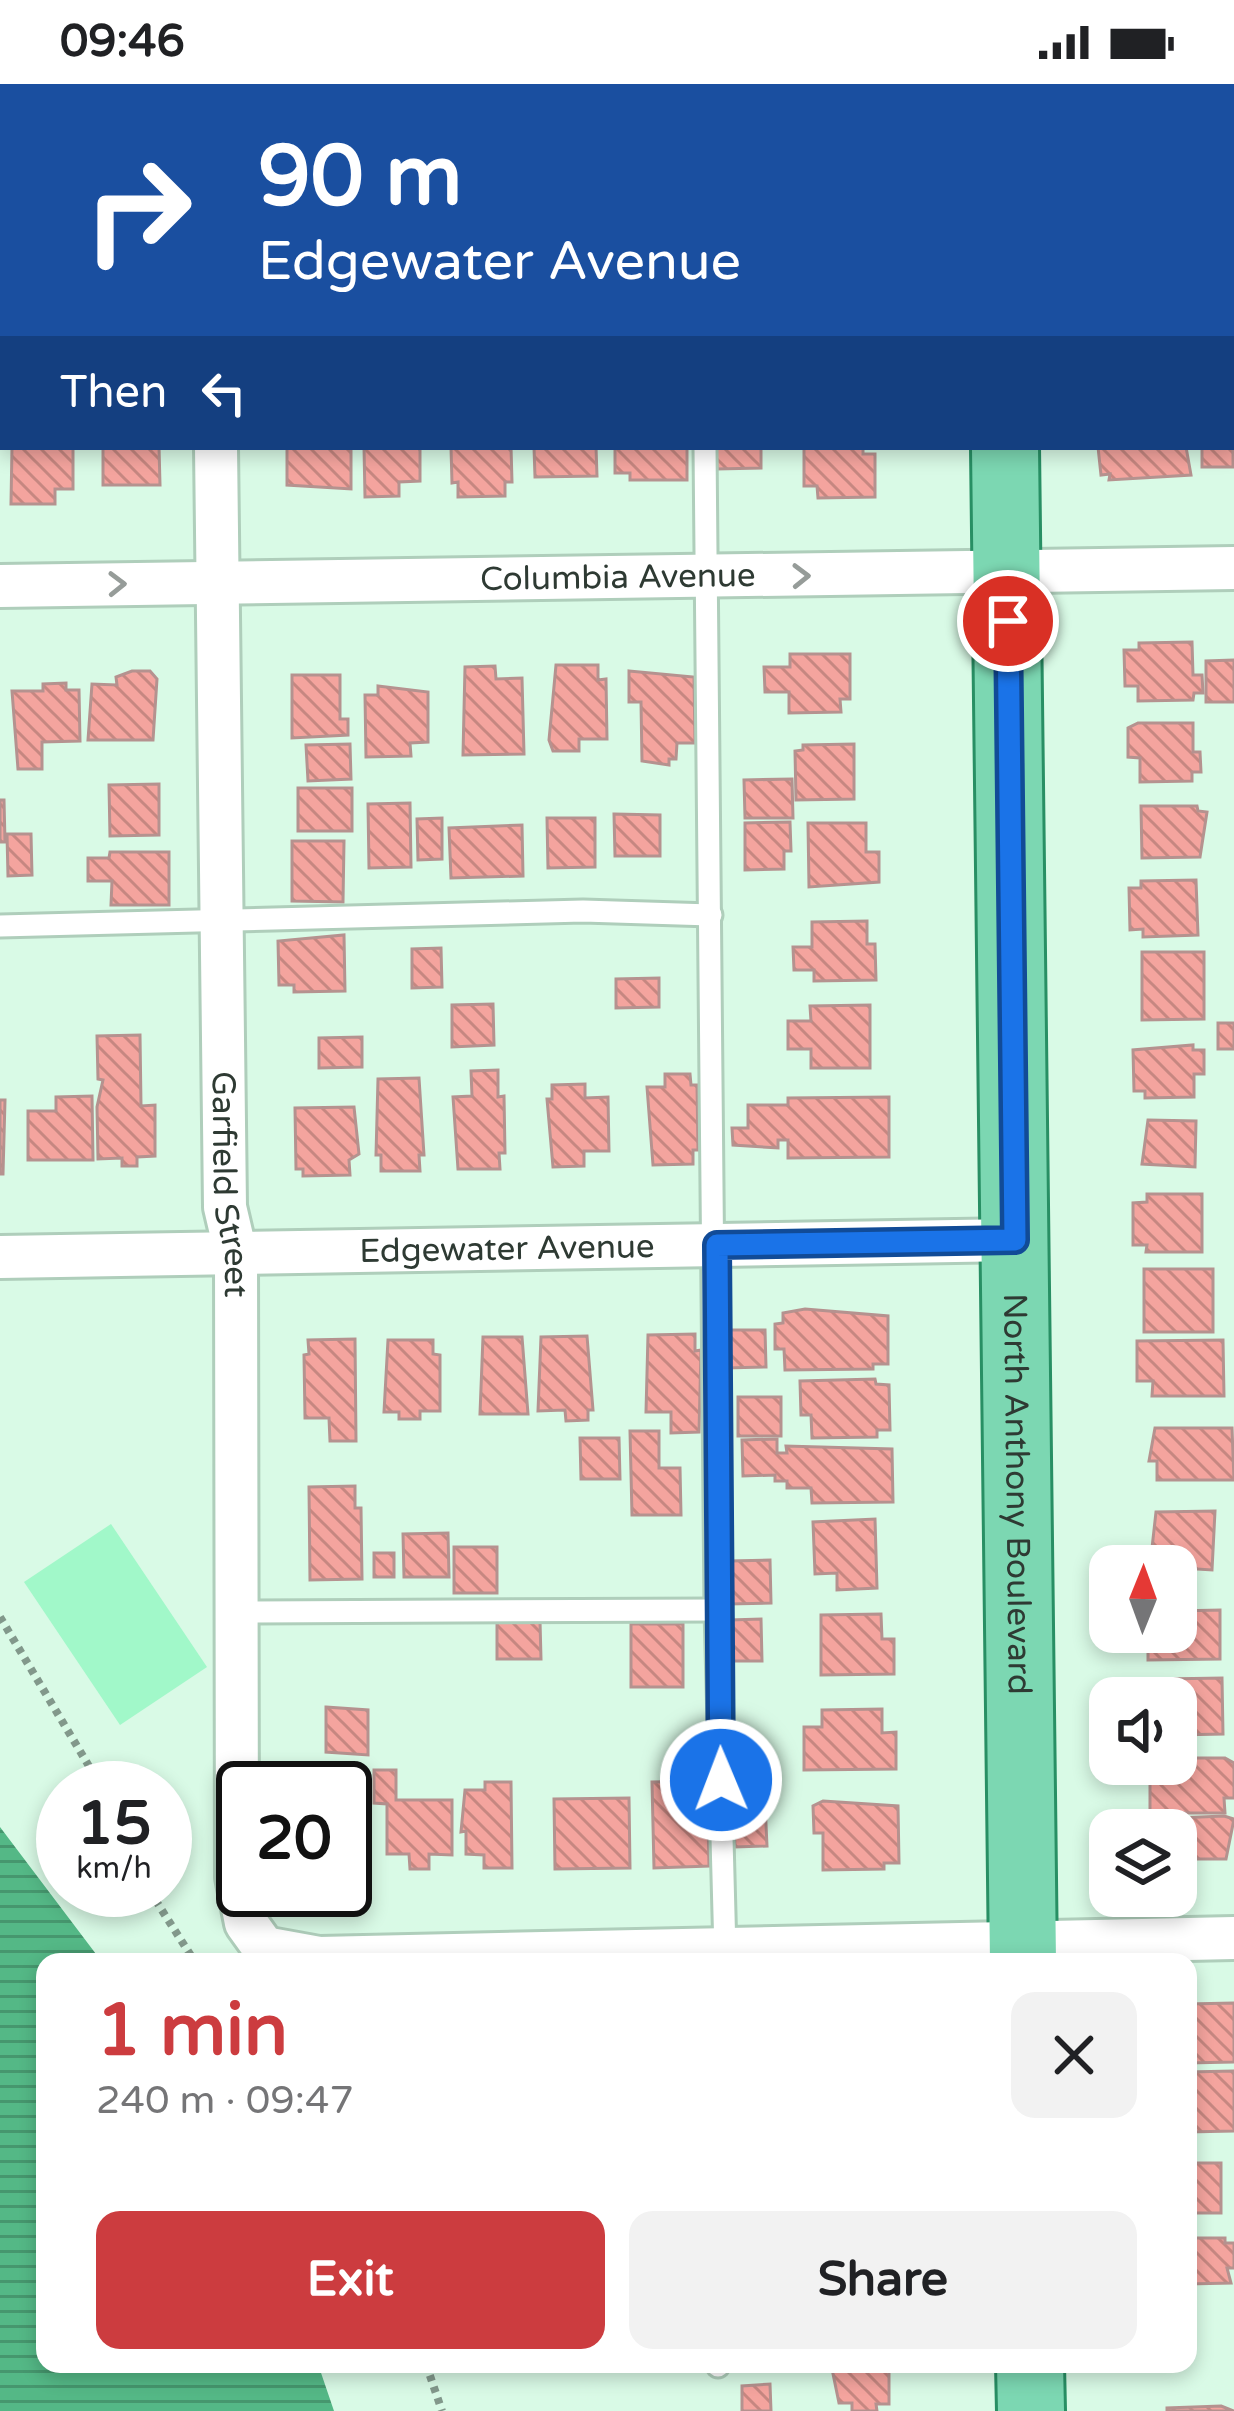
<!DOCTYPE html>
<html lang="en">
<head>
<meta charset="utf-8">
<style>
	body { margin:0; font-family:"Varela Round",sans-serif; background:#f2f2f2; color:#202124; height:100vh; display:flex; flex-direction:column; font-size:45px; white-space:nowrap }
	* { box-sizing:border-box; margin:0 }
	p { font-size:39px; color:#757577 }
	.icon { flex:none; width:66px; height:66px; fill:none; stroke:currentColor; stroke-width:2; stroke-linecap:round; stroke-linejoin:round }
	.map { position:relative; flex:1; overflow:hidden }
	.details { position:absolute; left:36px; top:1869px; width:1161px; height:420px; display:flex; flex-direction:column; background:#fff; border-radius:24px; box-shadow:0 6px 18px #0003 }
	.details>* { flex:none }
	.guide { position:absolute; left:0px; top:0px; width:1236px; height:366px; box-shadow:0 6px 18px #0003; background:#1a4fa0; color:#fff; overflow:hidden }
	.needle { width:78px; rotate:1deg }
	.controls { position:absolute; left:1089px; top:1461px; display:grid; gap:24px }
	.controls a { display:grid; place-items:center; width:108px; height:108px; border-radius:24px; background:#fff; box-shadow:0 6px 18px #0003; font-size:60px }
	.speed { position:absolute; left:36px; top:1677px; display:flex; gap:24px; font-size:60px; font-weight:700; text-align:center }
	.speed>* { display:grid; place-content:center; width:156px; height:156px; border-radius:50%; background:#fff; box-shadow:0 6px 18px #0003; line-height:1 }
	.speed small { font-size:30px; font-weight:400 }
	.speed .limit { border:6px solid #111; border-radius:18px; background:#fff; color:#111 }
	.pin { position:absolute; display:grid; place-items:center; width:102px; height:102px; color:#fff; margin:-51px; border:6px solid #fff; border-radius:50%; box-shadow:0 3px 12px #0007 }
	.me { position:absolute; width:132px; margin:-66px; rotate:359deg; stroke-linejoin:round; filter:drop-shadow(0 0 9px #0008) }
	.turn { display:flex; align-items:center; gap:42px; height:252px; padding:0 60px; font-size:54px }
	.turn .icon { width:156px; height:156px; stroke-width:2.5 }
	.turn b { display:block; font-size:84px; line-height:102px }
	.then { display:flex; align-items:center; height:114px; padding:0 60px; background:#0003; gap:24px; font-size:45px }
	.round { display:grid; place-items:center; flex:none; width:126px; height:126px; border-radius:24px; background:#f2f2f2 }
	.headline { display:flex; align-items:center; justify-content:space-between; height:204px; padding:0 60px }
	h1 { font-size:72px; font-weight:700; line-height:90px; color:#cc3c3f }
	.primary-button { display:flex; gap:24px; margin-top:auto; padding:24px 60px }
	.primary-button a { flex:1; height:138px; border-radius:24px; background:#cc3c3f; color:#fff; font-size:48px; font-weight:700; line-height:138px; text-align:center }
	.primary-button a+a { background:#f2f2f2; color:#202124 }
	.status { display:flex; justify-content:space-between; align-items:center; height:84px; padding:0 60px; background:#fff; direction:ltr }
	.status svg { height:33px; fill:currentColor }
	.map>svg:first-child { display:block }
	.pitch { fill:#a1f8c9 }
	.water { fill:url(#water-rules) }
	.building { fill:url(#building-back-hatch); stroke:#b5928f; stroke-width:3 }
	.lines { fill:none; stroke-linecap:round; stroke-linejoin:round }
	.lane-casing { stroke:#afcebb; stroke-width:27 }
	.street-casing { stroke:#afcebb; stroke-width:48 }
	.primary-casing { stroke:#288f64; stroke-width:72 }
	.path { stroke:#82988b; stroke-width:8; stroke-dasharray:6 6; stroke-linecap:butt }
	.lane { stroke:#fff; stroke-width:21 }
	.street { stroke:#fff; stroke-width:42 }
	.primary { stroke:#7cd7b2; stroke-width:66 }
	.oneway { stroke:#969c99 }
	.route-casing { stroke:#114b97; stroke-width:30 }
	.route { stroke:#1a73e8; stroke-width:21 }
	.labels { text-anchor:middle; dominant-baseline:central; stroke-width:9; stroke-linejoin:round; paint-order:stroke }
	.street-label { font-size:33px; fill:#2e3a33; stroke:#fdfdfd }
</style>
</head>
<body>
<div class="status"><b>09:46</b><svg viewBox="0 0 49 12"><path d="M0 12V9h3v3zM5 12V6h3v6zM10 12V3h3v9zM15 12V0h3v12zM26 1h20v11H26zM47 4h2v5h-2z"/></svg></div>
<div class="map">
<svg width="1234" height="2327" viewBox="0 0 1234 2327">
	<defs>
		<pattern id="water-rules" width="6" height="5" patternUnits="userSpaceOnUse" patternTransform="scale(3)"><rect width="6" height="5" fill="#54b886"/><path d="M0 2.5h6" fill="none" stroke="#46976e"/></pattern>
		<pattern id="building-back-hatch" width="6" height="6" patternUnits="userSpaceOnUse" patternTransform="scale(3)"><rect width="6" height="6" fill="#f4a49e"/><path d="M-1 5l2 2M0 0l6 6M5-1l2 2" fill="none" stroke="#c68781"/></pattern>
	</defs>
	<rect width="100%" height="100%" fill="#d9fae6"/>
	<path class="pitch" d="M111 1440 207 1583 120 1641 24 1498Z"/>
	<path class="water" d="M0 1743 102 1878H45V2280H318L334 2327H0Z"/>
	<g class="building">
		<rect x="287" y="0" width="51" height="3"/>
		<rect x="771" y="0" width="72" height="3"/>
		<rect x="0" y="57" width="3" height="49"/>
		<path d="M1233 345V383H1202V363H1233Z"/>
		<path d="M12 363H73V405H55V420H11Z"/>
		<path d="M103 363H159L160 401H103Z"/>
		<path d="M287 363H351V405L287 401Z"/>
		<path d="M364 363H420V397L399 398V412L365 413Z"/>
		<path d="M451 363H511L512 398H505V412L458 413V398L452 399Z"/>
		<path d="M534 363H596L597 392 535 393Z"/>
		<path d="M615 363H687V396H630V389H615Z"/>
		<path d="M716 363H761V384L717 385Z"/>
		<path d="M804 363H863V370H875V413L818 414 817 402H804Z"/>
		<path d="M1098 363H1186L1191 391 1109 396 1110 390 1101 391Z"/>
		<path d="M1192 558 1193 591H1202L1203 609H1194L1193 616 1138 617V602H1125L1124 566H1139V559Z"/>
		<path d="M790 570H850V615H840L841 628 789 629V608H765L764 583H790Z"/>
		<path d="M1234 576V618H1206V577Z"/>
		<path d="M556 581H598V596L606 595 607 655H579V667H553L549 656Z"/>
		<path d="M495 582 496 595 522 594 524 670 463 671 465 583Z"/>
		<path d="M132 587H150L157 595 153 656H88L92 600 117 601 116 593Z"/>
		<path d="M629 587 694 593 695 659H677L676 675H669V681L642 677 641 618H629Z"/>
		<path d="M292 591H340V635H348V651L292 654Z"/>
		<path d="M66 599V606H79L80 657 42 658V685H18L12 607H43V600Z"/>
		<path d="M378 602 428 608V658L410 659 411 672 366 673 365 611H378Z"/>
		<path d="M1138 639H1193V668H1200L1201 688H1192V697L1140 698V674L1128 673V644Z"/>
		<path d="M350 660 351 695 308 697 306 661Z"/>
		<path d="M854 660V715L796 716 795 667 803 666V661Z"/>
		<path d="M792 695 793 734H745L744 696Z"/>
		<path d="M159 700V751L110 752 109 701Z"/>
		<rect x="298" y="704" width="54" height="43"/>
		<path d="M0 716H4L5 758H0Z"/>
		<path d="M410 719 411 783 369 784 368 720Z"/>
		<path d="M1141 722H1197L1198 727 1207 728 1200 773 1142 774Z"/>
		<path d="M614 730 660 731V772H615Z"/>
		<path d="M442 734V775L418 776 417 735Z"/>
		<path d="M547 734H595V783L548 784Z"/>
		<path d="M790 738 791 767H784V785L745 786V739Z"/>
		<path d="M808 739H866V768H879V798L809 803Z"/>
		<path d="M522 741 523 792 451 794 449 744Z"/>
		<path d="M7 750H31L32 791 8 792Z"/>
		<path d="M292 757H344L343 818 292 817Z"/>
		<path d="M110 768H169V821H111L112 797H88V774H109Z"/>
		<path d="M1196 796 1198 851 1143 853V845L1130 846 1129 804H1141V797Z"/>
		<path d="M867 837V860H875L876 896 814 897V886H794L793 863H812V838Z"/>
		<path d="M344 851 345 907 294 908V901H279L278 857Z"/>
		<path d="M441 864 442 903 412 904V865Z"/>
		<path d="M1142 868H1204V935L1142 936Z"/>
		<path d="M659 894V923L616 924V895Z"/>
		<path d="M493 920 494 961 452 963V921Z"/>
		<path d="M870 921V984H811V965H788V937H811L810 922Z"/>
		<rect x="1218" y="939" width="16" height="26"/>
		<path d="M140 951 141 1022 155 1021V1072L137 1073V1082H122V1074L98 1075 97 1023 103 996 98 995 97 952Z"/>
		<path d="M362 953V983L319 984V954Z"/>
		<path d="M1193 961V966H1204V990H1194V1013L1145 1014V1007H1134L1133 966Z"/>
		<path d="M498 986V1013L504 1012 505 1069H499L500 1085H458L453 1013 472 1012 471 987Z"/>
		<path d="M665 990H690L691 1001H697L698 1066H693V1080L653 1081 647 1003H665Z"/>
		<path d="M419 994 424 1071H419L420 1087H381V1071H376L378 995Z"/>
		<path d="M585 1000V1014L608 1013 609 1067H584V1082L553 1083 547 1015H552V1001Z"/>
		<path d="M92 1012 93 1076H28V1027H56V1013Z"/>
		<path d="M889 1013V1073L788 1074V1056H778V1064L733 1061 732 1044H748V1021H788V1014Z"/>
		<path d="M0 1016H5L3 1090H0Z"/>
		<path d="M354 1023 359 1070 349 1076 350 1091 303 1092V1085H296L295 1024Z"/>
		<path d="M1148 1036 1196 1037 1195 1083 1142 1080Z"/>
		<path d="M1147 1110H1202V1168H1146L1147 1161H1133V1119L1147 1118Z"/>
		<rect x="1144" y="1185" width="69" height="63"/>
		<path d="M805 1225 888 1232V1280H873V1285L785 1286 784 1265H775V1240L783 1239V1229Z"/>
		<path d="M726 1246H765L766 1283 726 1284Z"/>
		<path d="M695 1250V1267L701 1266 699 1348 671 1349V1328H646L648 1251Z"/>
		<path d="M587 1252 593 1326H588V1336L566 1337 565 1326 538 1327 541 1253Z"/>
		<path d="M483 1253H522L528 1330H480Z"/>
		<path d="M355 1255 356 1357H330L329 1334H305L304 1271 309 1270 308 1256Z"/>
		<path d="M388 1256H433V1270L440 1271V1327H420V1335H399V1328H384Z"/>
		<path d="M1223 1256 1224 1312H1152L1153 1297H1137V1257Z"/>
		<path d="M875 1295 876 1300 889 1301 890 1346H877V1353L812 1354 811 1331H801L800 1297Z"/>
		<rect x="738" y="1313" width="43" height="39"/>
		<path d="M1155 1344H1232L1234 1396H1157V1377H1149Z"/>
		<path d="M630 1347H659V1384H680L681 1431H632Z"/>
		<path d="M580 1354H619L620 1395H581Z"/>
		<path d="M777 1355V1369H787L786 1362 892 1365 893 1418 812 1419 811 1404H787V1397H775V1391L743 1392 742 1356Z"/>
		<path d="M355 1402V1424H361L362 1495 310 1496 309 1403Z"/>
		<path d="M1215 1427 1212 1486 1150 1482 1156 1428Z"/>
		<path d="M875 1435 877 1504 837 1506V1489L815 1490 813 1438Z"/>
		<path d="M448 1449 449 1493H404L403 1450Z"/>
		<rect x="454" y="1463" width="43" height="46"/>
		<rect x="374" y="1469" width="20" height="24"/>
		<path d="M770 1476 771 1519 729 1520V1477Z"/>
		<path d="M1220 1526V1575L1148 1576V1548H1176V1527Z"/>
		<path d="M881 1530 882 1555H894V1590L821 1591V1531Z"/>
		<path d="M761 1535 762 1577H731L730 1536Z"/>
		<path d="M540 1537 541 1575H497V1538Z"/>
		<rect x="631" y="1540" width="52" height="63"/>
		<path d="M1222 1594 1223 1650 1176 1651V1614H1153V1600H1164V1595Z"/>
		<path d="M326 1623 368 1626V1671L326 1668Z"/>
		<path d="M882 1625V1649L896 1648V1685L804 1686V1643H822V1626Z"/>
		<path d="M1176 1674H1225L1234 1679V1714H1224L1225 1729H1150V1680H1176Z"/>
		<path d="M731 1676H774L775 1718 731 1719Z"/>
		<path d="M374 1686H396V1716H452V1771L429 1770V1785H410L409 1770H387V1720L374 1719Z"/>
		<path d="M318 1687H335V1696H367L368 1772H353V1787H345V1704H314Z"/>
		<path d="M707 1697 709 1782 654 1784 652 1698Z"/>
		<path d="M485 1698H511L512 1784H484V1771L466 1770V1747L461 1748 465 1706H485Z"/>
		<path d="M629 1714 630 1784 555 1785 554 1715Z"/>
		<path d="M823 1717 898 1722 899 1779H884V1785L823 1786V1749H814L813 1722Z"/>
		<path d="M765 1719 767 1762 735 1763 733 1720Z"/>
		<path d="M1224 1732 1234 1735 1226 1775H1176V1746H1152V1735Z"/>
		<path d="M1234 1919V1978L1188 1979V1920Z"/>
		<path d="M1234 1987V2047L1188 2048V1988Z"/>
		<rect x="1188" y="2079" width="33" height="50"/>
		<path d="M1188 2154H1225V2159H1234V2184H1227L1231 2199 1188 2200Z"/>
		<path d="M831 2280H889V2320H876L877 2327H852V2319H839Z"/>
		<path d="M770 2300 771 2327H742V2302Z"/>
		<path d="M1221 2322 1234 2327H1167V2324Z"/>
	</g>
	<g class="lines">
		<g class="lane-casing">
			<g id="lane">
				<path d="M697 0V3"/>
				<path d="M0 149H3"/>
				<path d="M705 363 716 1526 725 1868"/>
				<path d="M0 842 583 827 711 831"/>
				<path d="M235 1528 716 1526"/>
				<path d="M718 2280V2282"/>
			</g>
		</g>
		<g class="street-casing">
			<g id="street">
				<path d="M212 0V3"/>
				<path id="s1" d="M216 363 225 1123 236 1170 237 1793 246 1839 264 1864 319 1874 1234 1854"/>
				<path id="s2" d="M0 502 1234 484"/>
				<path id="s3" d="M0 1173 1015 1156"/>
			</g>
		</g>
		<g class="primary-casing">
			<g id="primary">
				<path d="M998 0V3"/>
				<path id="s4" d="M1005 363 1023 1878"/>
				<path d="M1030 2280 1031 2327"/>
			</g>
		</g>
		<g class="path">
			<path d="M0 1533 102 1704"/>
			<path d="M149 1806 195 1878"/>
			<path d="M426 2280 442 2327"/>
		</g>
		<use href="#lane" class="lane"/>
		<use href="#street" class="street"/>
		<use href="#primary" class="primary"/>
	</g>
	<defs><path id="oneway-chevron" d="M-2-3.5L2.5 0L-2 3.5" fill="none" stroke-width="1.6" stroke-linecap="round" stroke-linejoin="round" transform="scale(3)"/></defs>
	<g class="oneway">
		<use href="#oneway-chevron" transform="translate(801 492) rotate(-1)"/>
		<use href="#oneway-chevron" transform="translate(117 500) rotate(-1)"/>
	</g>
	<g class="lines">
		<g class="route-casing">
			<path id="route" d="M721 1696 717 1161 1015 1156 1008 537"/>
		</g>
		<use href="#route" class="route"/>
	</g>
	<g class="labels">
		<g class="street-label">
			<text stroke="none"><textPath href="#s2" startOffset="618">Columbia Avenue</textPath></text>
			<text stroke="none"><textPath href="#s1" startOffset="738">Garfield Street</textPath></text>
			<text stroke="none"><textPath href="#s3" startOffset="507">Edgewater Avenue</textPath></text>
			<text stroke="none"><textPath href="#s4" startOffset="1047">North Anthony Boulevard</textPath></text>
		</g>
	</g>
</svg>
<div class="controls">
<a><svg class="needle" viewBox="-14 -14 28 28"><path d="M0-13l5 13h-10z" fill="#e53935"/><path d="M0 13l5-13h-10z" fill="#757577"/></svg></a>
<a><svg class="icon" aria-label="sound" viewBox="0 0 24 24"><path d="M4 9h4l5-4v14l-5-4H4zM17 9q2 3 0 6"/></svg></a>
<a><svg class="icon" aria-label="layers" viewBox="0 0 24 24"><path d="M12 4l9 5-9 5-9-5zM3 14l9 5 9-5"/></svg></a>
</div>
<div class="speed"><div>15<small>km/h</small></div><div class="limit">20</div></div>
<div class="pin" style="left:1008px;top:537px;background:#d93025"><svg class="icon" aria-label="arrive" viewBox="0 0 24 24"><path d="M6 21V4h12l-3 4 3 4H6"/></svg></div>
<svg class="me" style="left:721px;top:1696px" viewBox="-20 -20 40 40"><circle r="17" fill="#1a73e8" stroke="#fff" stroke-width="3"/><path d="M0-11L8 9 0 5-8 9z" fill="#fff"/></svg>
<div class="guide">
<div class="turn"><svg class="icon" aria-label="right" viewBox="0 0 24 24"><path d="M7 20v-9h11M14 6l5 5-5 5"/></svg><div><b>90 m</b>Edgewater Avenue</div></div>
<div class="then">Then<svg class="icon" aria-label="left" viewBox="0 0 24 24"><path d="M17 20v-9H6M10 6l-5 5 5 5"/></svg></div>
</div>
<section class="details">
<div class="headline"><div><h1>1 min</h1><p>240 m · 09:47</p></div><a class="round"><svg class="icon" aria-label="close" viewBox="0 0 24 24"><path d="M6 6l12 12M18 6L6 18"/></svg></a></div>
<div class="primary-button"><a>Exit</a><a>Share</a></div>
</section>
</div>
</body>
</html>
